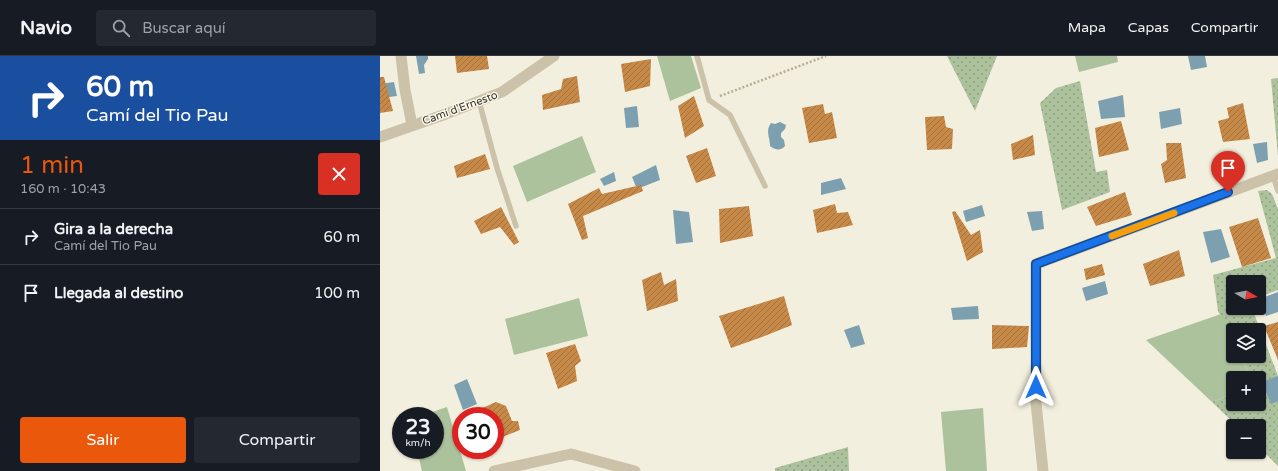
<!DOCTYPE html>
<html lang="es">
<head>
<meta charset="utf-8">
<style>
	body { margin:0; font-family:"Varela Round",sans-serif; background:#242831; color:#f1f3f6; height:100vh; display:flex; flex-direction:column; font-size:15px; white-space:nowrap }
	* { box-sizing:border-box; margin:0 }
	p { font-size:13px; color:#9ea1a6 }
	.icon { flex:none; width:22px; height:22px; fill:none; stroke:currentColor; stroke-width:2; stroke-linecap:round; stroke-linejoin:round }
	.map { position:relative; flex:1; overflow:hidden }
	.sheet { display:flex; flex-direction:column; background:#171b24; width:380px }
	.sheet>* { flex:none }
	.guide { background:#1a4fa0; color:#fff; overflow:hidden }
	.needle { width:26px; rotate:100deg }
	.buttons { position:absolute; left:846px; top:219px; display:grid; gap:8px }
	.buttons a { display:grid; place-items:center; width:40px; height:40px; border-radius:4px; background:#171b24; box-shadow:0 1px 3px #0004; font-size:20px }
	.speed { position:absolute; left:12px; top:351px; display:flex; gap:8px; font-size:20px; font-weight:700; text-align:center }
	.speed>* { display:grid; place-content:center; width:52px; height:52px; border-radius:50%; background:#171b24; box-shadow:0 1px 3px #0004; line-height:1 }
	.speed small { font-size:10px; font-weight:400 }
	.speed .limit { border:6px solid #d22; background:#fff; color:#111 }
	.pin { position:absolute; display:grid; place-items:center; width:34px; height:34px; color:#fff; margin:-41px -17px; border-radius:50% 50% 50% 0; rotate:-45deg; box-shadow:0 0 4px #0007 }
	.pin .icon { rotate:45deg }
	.me { position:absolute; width:44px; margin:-22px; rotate:0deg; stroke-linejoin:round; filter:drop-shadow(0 0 3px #0008) }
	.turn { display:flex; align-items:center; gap:14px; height:84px; padding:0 20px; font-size:18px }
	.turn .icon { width:52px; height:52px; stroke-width:2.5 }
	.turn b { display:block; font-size:28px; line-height:34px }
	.round { display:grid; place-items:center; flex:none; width:42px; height:42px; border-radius:4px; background:#242831 }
	.overview { display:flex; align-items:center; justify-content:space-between; height:68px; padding:0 20px }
	h1 { font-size:24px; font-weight:600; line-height:30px; color:#ea580c }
	.action { display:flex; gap:8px; margin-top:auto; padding:8px 20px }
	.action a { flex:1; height:46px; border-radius:4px; background:#ea580c; color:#fff; font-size:16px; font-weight:600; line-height:46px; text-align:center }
	.action a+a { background:#242831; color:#f1f3f6 }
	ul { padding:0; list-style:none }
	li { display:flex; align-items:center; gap:12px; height:56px; padding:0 20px; border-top:1px solid #363941 }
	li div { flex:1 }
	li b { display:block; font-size:15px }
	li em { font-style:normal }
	header { display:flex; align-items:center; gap:24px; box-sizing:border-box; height:56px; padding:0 20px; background:#171b24; border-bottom:1px solid #363941 }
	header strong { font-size:19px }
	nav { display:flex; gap:22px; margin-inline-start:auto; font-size:14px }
	.search { width:280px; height:36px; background:#242831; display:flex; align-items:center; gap:10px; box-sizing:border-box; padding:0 14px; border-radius:4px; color:#9ea1a6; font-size:15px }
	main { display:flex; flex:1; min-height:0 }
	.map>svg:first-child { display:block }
	.grass { fill:#acc29d }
	.garden { fill:url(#garden-dots) }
	.water { fill:#7ca0b0 }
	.building { fill:url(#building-hatch) }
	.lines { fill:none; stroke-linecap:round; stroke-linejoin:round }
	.path { stroke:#b7ad93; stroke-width:2.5; stroke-dasharray:2 2; stroke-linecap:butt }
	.service { stroke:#cbc2a9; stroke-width:5.5 }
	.minor { stroke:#cbc2a9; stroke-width:11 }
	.route-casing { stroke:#114b97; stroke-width:10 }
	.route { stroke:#1a73e8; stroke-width:7 }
	.slow { stroke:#f59e0b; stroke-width:7 }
	.labels { text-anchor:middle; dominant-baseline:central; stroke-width:3; stroke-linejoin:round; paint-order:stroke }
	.street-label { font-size:11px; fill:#383229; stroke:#faf7ea }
</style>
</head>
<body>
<header>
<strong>Navio</strong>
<div class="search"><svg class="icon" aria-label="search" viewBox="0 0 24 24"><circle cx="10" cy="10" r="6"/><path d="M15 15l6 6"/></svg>Buscar aquí</div>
<nav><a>Mapa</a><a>Capas</a><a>Compartir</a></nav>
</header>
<main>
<section class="sheet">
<div class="guide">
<div class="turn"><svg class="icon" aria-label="right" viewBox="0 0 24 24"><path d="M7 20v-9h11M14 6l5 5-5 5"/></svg><div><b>60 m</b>Camí del Tio Pau</div></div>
</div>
<div class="overview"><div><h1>1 min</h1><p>160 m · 10:43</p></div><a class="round" style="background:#d93025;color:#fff"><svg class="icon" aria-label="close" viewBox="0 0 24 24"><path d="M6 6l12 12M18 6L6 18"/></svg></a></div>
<ul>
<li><svg class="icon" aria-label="right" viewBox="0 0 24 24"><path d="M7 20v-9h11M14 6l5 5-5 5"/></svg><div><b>Gira a la derecha</b><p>Camí del Tio Pau</p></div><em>60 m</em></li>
<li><svg class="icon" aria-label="arrive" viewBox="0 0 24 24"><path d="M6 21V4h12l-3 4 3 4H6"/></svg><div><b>Llegada al destino</b></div><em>100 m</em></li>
</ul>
<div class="action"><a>Salir</a><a>Compartir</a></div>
</section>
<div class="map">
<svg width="898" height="415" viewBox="0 0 898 415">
	<defs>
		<pattern id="garden-dots" width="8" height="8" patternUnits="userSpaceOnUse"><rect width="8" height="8" fill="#acc29d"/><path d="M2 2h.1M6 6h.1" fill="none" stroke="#8d9e80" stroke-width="1.8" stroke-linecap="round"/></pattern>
		<pattern id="building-hatch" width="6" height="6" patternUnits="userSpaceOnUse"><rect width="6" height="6" fill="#c78948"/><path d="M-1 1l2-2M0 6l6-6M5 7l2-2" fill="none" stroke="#a3713c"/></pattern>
	</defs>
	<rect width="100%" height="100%" fill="#f3efde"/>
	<g class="grass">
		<path d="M277 0H311L321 32 290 45Z"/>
		<path d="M695 0H737L738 6 699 16Z"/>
		<path d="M202 80 216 116 147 146 133 110Z"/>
		<path d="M199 242 208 280 134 299 125 263Z"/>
		<path d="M841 258 853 284V300H861L871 322H853V338L832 346 766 284Z"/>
		<path d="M67 351 86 415H42L37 394H55V360H40Z"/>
		<path d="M603 352 607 415H566L561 356Z"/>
	</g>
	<g class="garden">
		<path d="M567 0H617L595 55Z"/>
		<path d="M898 22V100L891 23Z"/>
		<path d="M700 25 716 116 727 114 730 136 682 154 660 47 676 32Z"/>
		<path d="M887 134 892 138 898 153V234L879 241V226H853V252H872L898 320V410L879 391V370H857L832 346 853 338V348H879V322H871L861 300H879V274H853V284L838 255 833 219 896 202 878 135Z"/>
		<path d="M468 391 469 415H395V412Z"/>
	</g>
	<g class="water">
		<path d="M36 0H48V3L44 9 45 17 39 18Z"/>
		<path d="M808 0H825L827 11 811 14Z"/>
		<path d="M14 26 17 40 9 41 0 28Z"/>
		<path d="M743 39 745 61 721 63 718 45Z"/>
		<path d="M257 50 259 71 246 72 244 52Z"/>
		<path d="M800 52 802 68 781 73 779 56Z"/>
		<path d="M400 66 406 69 405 73 401 77V81L404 84 405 90C401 95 395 94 390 90 390 81 385 75 391 67L395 68Z"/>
		<path d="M887 86 888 104 877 107 873 88Z"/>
		<path d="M276 109 280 124 257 133 252 121Z"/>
		<path d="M234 116 236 125 224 130 220 123Z"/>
		<path d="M461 122 466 133 441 139V127Z"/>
		<path d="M602 149 605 160 586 166 583 155Z"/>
		<path d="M293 154 309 156 313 186 296 188Z"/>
		<path d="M662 155 664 173 652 175 647 156Z"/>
		<path d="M841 173 850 201 831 207 823 176Z"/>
		<path d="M725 225 728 238 706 245 702 232Z"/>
		<path d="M898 236V256L886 260 879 243Z"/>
		<path d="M598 250 599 263 573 264 571 252Z"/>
		<path d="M479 269 485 288 471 292 464 274Z"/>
		<path d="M898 320V345L891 348 882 326Z"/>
		<path d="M87 323 97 348 83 354 74 329Z"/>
	</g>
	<g class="building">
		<path d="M75 0H107L109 13 77 17Z"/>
		<path d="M271 3 270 30 245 36 241 8Z"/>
		<path d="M197 20 200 46 163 54 162 39 181 33 183 23Z"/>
		<path d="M0 21H4L13 55 0 57Z"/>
		<path d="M314 40 324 70 305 82 298 50Z"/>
		<path d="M863 47 870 83 843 86 838 65 849 62 847 52Z"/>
		<path d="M443 48 445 58 452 56 457 82 429 87 422 52Z"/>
		<path d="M564 60 566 71 573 73 572 93 547 94 545 61Z"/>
		<path d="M741 65 749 94 719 101 715 72Z"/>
		<path d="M653 79 655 99 633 104 631 88Z"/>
		<path d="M786 87H801L806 122 785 127 781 108 787 104Z"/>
		<path d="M327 92 336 120 316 127 306 100Z"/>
		<path d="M105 98 110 113 77 122 74 110Z"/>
		<path d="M261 129 263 135 203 160 208 182 202 184 188 148 219 132 222 138Z"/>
		<path d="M745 136 752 159 716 170 707 151Z"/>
		<path d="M455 148 457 157 468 156 473 169 437 177 433 154Z"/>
		<path d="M369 150 373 180 340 187 339 153Z"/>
		<path d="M121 151 139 186 134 189 120 171 101 178 94 165Z"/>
		<path d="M575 155 591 179 600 174 603 196 587 205 572 156Z"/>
		<path d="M878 162 891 202 862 211 849 171Z"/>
		<path d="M799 194 805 220 770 230 763 208Z"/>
		<path d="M722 208 725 219 706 224 704 213Z"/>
		<path d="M281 216 284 229 296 223 298 245 267 255 262 224Z"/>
		<path d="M404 240 412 269 382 281 351 292 339 260Z"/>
		<path d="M898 266V304L884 270Z"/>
		<path d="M612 269 649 270 647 291 612 293Z"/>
		<path d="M195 288 201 305 195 310 197 325 178 333 166 297Z"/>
		<path d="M116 346 126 350 132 365H138L140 374 115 384V360H84Z"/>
	</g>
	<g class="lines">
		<path class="path" d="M340 40 446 0"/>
		<g class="service">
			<path d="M317 0 329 44 350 59 385 130"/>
			<path d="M99 45 117 112 136 170"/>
			<path d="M893 120 898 135"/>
		</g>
		<g class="minor">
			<path d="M21 0 25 34 32 69"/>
			<path d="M0 81 66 58 122 36 174 0"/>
			<path d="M114 415 191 398 255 415"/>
			<path d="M663 415 656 347V208L898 118"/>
		</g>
	</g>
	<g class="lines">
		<g class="route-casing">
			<path id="route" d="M656 331V208L848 136"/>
		</g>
		<use href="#route" class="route"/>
		<path class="slow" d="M732 180 794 157"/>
	</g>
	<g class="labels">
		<g class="street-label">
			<text transform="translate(80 52) rotate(-20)">Camí d'Ernesto</text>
		</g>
	</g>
</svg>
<div class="buttons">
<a><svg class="needle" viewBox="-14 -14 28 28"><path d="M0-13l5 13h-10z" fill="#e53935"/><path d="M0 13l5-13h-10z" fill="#9ea1a6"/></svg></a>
<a><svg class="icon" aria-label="layers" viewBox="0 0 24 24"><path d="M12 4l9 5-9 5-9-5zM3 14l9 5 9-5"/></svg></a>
<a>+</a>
<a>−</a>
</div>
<div class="speed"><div>23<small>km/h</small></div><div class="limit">30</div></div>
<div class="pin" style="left:848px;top:136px;background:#d93025"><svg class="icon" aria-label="arrive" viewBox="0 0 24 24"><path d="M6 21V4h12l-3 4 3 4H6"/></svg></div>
<svg class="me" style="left:656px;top:331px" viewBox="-20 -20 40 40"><path d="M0-17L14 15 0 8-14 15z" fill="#1a73e8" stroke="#fff" stroke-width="4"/></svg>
</div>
</main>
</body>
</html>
